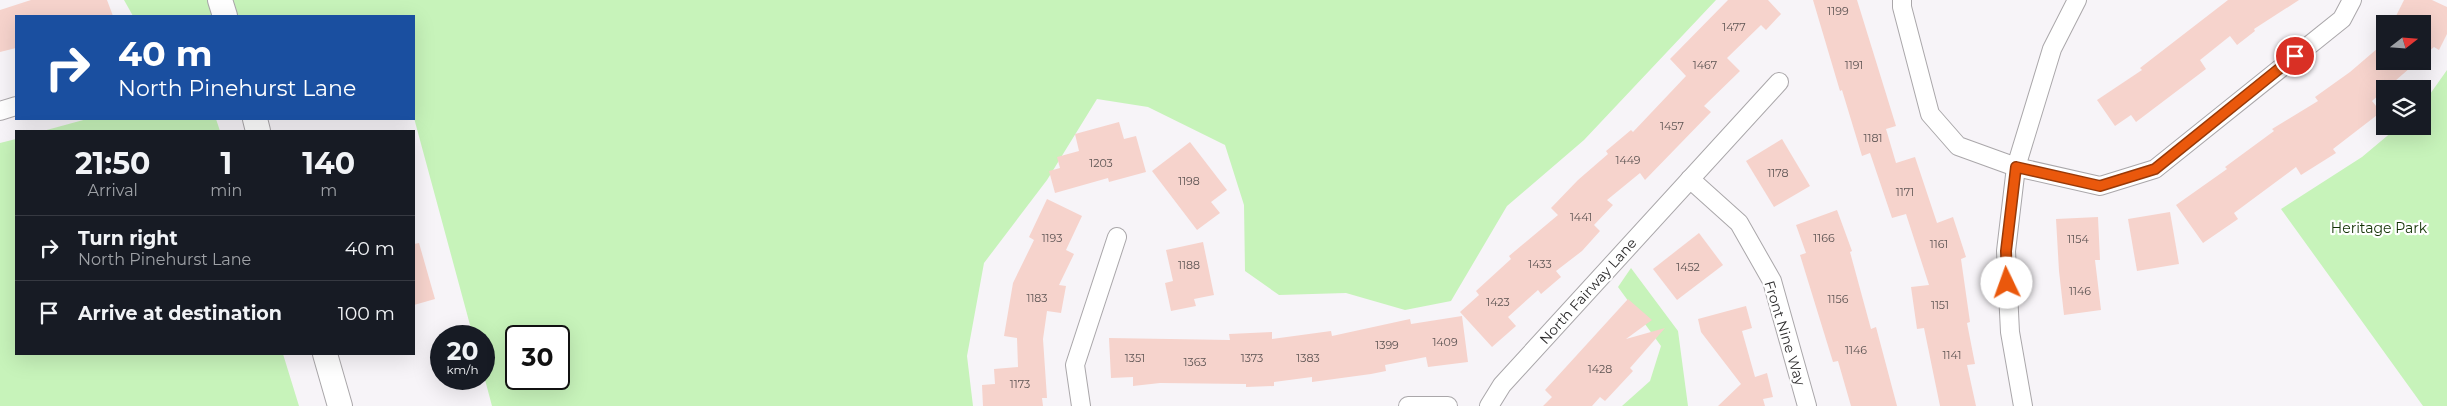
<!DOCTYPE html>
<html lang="en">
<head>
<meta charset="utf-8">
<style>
	body { margin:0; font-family:Montserrat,sans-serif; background:#242831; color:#f1f3f6; height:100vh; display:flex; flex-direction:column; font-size:19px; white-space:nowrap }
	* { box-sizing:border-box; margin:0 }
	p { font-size:16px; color:#9ea1a6 }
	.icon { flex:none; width:28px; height:28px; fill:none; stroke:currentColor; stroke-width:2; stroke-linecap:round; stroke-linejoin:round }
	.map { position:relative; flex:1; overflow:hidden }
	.side { position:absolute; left:15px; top:130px; width:400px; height:225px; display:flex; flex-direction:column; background:#171b24; border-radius:0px; box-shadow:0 5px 20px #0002 }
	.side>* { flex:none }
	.guide { position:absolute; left:15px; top:15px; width:400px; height:105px; border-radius:0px; box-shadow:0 5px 20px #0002; background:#1a4fa0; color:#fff; overflow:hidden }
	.needle { width:32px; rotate:73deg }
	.fabs { position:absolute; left:2376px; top:15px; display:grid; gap:10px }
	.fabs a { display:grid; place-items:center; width:55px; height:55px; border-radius:0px; background:#171b24; box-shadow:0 5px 20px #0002; font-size:25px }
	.speed { position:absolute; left:430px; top:325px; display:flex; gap:10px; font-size:25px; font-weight:700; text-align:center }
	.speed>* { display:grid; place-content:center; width:65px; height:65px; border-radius:50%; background:#171b24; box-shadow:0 5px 20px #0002; line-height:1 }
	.speed small { font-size:12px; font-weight:400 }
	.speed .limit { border:2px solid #111; border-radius:8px; background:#fff; color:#111 }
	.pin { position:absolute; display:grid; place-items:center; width:42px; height:42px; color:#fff; margin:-21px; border:2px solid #fff; border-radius:50%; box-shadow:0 1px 5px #0007 }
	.me { position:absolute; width:55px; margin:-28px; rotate:357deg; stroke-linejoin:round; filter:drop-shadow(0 0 4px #0008) }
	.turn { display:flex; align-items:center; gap:18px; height:105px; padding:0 20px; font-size:22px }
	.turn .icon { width:65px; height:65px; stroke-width:2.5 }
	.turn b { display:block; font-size:35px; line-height:42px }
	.eta { display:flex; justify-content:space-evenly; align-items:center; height:85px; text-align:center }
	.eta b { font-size:30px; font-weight:700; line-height:35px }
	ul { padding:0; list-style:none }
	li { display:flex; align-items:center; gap:15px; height:65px; padding:0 20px; border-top:1px solid #363941 }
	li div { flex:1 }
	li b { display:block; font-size:19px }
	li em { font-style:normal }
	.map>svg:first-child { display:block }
	.green { fill:#c7f3ba; fill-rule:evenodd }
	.building { fill:#f6d3cc }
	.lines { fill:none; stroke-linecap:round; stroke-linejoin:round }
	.street-casing { stroke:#aaa7aa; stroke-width:20 }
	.secondary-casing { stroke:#aaa7aa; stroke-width:26 }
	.street { stroke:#fff; stroke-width:18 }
	.secondary { stroke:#fff; stroke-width:24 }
	.route-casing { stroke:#983908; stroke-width:12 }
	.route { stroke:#ea580c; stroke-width:9 }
	.labels { text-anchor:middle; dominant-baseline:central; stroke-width:4.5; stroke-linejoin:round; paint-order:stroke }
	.number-label { font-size:11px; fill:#5e5554 }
	.park-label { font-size:14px; fill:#123204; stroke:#fff }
	.street-label { font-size:14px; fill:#2c2b2c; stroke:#fff }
</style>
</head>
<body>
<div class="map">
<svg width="2447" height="406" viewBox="0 0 2447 406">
	<rect width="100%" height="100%" fill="#f7f4f8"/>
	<g class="green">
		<path d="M124 0H1716L1584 140 1507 206 1451 301 1405 310 1346 293 1279 295 1245 271 1244 205 1225 145 1148 107 1097 99 1047 180 984 263 967 356 973 406H492L484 376V336H473L414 118V16H133ZM516 336H559V379H516Z"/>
		<path d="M2447 70V406H2423L2281 209 2362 157 2399 126H2422L2423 104Z"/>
		<path d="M87 119H216L220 131H43Z"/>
		<path d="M16 139V354H283L299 406H0V143Z"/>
		<path d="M1631 268 1678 331 1688 406H1622L1650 381 1661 346 1618 287Z"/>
	</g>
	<g class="building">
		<path d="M31 0H107L113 16H16V48L0 52V10Z"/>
		<path d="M1728 0H1768L1781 14 1766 30 1761 25 1727 58 1740 71 1704 106 1711 112 1645 180 1640 173 1607 200 1613 205 1594 225 1600 231 1582 251 1556 271 1561 277 1541 294 1538 290 1508 317 1516 326 1492 347 1460 312 1479 295 1476 291 1511 259 1509 256 1558 215 1551 208 1578 180 1608 154 1606 151 1631 130 1633 132 1686 76 1670 59Z"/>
		<path d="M1813 0H1857L1896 126 1886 129 1896 163 1915 157 1937 223 1953 217 1966 257 1961 259 1970 322 1967 323 1975 364 1967 365 1976 406H1940L1924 328 1917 329 1911 287 1929 285 1906 214 1892 218 1870 153 1862 156 1842 90 1840 91Z"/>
		<path d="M2228 0H2299L2254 29 2255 31 2237 45 2230 36 2200 60 2206 69 2136 122 2131 115 2115 126 2097 100 2142 70 2140 68Z"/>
		<path d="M2404 0H2432L2447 7V34L2439 50 2434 47 2422 57V24H2392Z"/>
		<path d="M2385 42V61H2418L2372 101 2381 112 2333 149 2336 153 2301 175 2296 167 2234 213 2238 219 2203 243 2176 205 2227 169 2225 167 2274 131 2272 129 2318 101 2315 97 2350 72Z"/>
		<path d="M1119 122 1124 139 1136 136 1146 172 1109 182 1108 178 1055 193 1049 171 1060 168 1057 157 1079 151 1075 134Z"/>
		<path d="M1782 139 1810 186 1774 207 1746 161Z"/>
		<path d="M1190 142 1227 190 1211 202 1220 213 1197 230 1152 171Z"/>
		<path d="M1047 199 1082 216 1066 250 1074 254 1059 285 1066 286 1061 313 1047 311 1043 339 1047 398H1042L1043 406H983L982 385 995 384 994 369 1018 367 1017 338 1004 336 1013 283 1034 240 1029 237Z"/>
		<path d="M1837 210 1852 251 1850 252 1871 329 1876 327 1897 406H1851L1838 361 1833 362 1800 255 1806 253 1796 225Z"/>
		<path d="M2170 212 2179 264 2137 271 2128 219Z"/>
		<path d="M2098 217 2100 260H2095L2101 310 2064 315 2059 271 2056 219Z"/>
		<path d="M1699 233 1723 265 1677 300 1653 269Z"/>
		<path d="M1203 242 1214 295 1194 299 1196 306 1171 311 1165 283 1173 281 1166 250Z"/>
		<path d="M419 243 435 299 414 305V244Z"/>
		<path d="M1628 299 1652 320 1626 339 1665 328 1630 368 1633 371 1605 401 1600 397 1592 406H1543L1552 397 1545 390Z"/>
		<path d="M1746 306 1752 328 1742 331 1755 377 1767 373 1773 397 1763 399 1765 406H1718L1741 384 1701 332 1698 319Z"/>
		<path d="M1462 316 1468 362 1428 367 1426 357 1385 365 1386 371 1371 374 1312 382V377L1274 382V386L1246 387V384L1160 383 1133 386V377L1111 378 1109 338 1230 340 1229 334 1272 332V339L1331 331 1332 336 1410 319 1411 324Z"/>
	</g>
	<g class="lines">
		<g class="street-casing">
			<g id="street">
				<path d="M1902 0V7L1930 114 1958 146 2016 167 2100 186 2155 169 2342 19 2352 0"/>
				<path d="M0 111 16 106"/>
				<path d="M1690 179 1739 223 1772 281 1807 406"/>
				<path d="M1081 406 1075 365 1117 237"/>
				<path d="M1408 406H1448"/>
				<path d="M1489 406 1502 385 1779 82"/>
				<path d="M2023 406 2010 332 2006 251 2016 167 2052 49 2077 0"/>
			</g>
		</g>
		<g class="secondary-casing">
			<g id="secondary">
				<path d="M220 0 225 16"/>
				<path d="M255 119 258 131"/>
				<path d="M325 354 340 406"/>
			</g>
		</g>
		<use href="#street" class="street"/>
		<use href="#secondary" class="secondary"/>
	</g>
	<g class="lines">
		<g class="route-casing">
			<path id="route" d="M2007 283 2006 251 2016 167 2100 186 2155 169 2295 56"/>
		</g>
		<use href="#route" class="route"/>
	</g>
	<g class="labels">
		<g class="number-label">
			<text x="1838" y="11">1199</text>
			<text x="1734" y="27">1477</text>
			<text x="1705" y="65">1467</text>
			<text x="1854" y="65">1191</text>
			<text x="1672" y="126">1457</text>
			<text x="1873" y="138">1181</text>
			<text x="1628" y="160">1449</text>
			<text x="1101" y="163">1203</text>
			<text x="1778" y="173">1178</text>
			<text x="1189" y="181">1198</text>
			<text x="1905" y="192">1171</text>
			<text x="1581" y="217">1441</text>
			<text x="1052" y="238">1193</text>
			<text x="1824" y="238">1166</text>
			<text x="2078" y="239">1154</text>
			<text x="1939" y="244">1161</text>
			<text x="1540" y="264">1433</text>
			<text x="1189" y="265">1188</text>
			<text x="1688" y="267">1452</text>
			<text x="2080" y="291">1146</text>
			<text x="1037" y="298">1183</text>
			<text x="1838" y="299">1156</text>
			<text x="1498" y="302">1423</text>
			<text x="1940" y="305">1151</text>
			<text x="1445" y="342">1409</text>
			<text x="1387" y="345">1399</text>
			<text x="1856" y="350">1146</text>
			<text x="1952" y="355">1141</text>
			<text x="1135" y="358">1351</text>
			<text x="1252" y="358">1373</text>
			<text x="1308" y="358">1383</text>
			<text x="1195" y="362">1363</text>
			<text x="1600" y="369">1428</text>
			<text x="1020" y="384">1173</text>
		</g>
		<g class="park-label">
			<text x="2379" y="228">Heritage Park</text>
		</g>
		<g class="street-label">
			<text transform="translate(1588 291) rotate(-48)">North Fairway Lane</text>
			<text transform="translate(1785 333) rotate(73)">Front Nine Way</text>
		</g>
	</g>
</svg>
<div class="fabs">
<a><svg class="needle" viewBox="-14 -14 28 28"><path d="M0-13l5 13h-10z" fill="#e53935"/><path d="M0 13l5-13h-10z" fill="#9ea1a6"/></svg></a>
<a><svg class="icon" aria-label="layers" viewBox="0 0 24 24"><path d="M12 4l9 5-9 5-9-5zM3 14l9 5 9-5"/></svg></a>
</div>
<div class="speed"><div>20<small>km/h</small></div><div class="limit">30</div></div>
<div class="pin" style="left:2295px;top:56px;background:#d93025"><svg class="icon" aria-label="arrive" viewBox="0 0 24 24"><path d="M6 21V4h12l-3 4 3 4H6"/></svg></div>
<svg class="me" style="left:2007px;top:283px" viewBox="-20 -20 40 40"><circle r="19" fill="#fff"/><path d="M0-13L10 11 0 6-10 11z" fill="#ea580c"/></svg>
<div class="guide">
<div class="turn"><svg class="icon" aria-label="right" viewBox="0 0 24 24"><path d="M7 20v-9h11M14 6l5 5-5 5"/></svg><div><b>40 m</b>North Pinehurst Lane</div></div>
</div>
<section class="side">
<div class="eta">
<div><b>21:50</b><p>Arrival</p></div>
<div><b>1</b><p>min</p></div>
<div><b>140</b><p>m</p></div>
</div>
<ul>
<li><svg class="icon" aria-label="right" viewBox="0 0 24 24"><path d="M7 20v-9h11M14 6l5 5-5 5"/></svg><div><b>Turn right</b><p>North Pinehurst Lane</p></div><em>40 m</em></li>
<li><svg class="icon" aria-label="arrive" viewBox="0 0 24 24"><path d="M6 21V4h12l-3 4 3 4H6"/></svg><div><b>Arrive at destination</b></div><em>100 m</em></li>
</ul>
</section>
</div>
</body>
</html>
